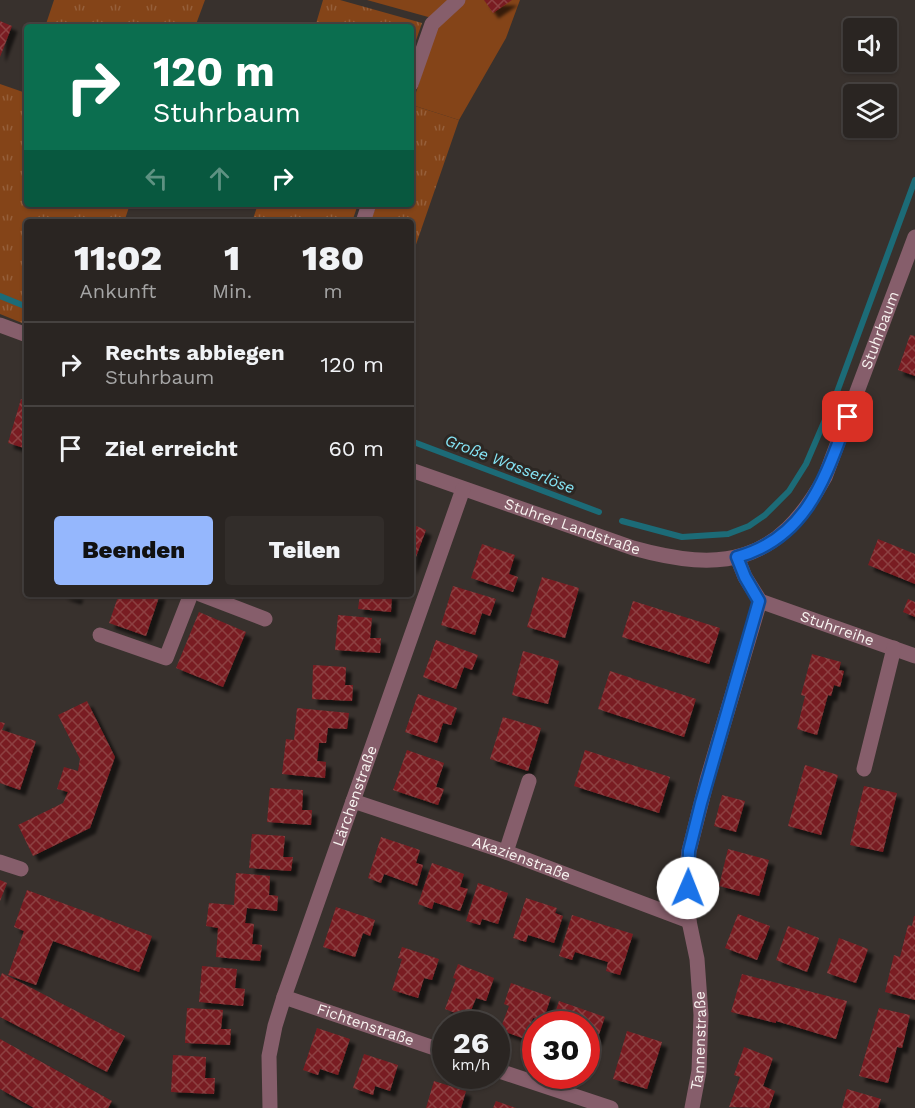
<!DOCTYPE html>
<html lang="de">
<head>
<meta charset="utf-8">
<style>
	body { margin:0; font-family:"Work Sans",sans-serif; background:#322d2a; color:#f1f3f6; height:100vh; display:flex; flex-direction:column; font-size:22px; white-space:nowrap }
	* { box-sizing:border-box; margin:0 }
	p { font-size:20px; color:#a5a5a5 }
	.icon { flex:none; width:33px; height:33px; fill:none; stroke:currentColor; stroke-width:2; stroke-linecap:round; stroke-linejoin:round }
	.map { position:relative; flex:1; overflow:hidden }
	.sheet { position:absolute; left:24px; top:219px; width:390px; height:378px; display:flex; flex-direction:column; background:#2a2522; border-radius:6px; box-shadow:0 2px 4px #0004,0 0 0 2px #464240 }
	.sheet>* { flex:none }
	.hud { position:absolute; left:24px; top:24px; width:390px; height:183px; border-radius:6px; box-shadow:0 2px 4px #0004,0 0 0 2px #464240; background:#0b6e4f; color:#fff; overflow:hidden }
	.tools { position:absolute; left:843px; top:18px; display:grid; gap:12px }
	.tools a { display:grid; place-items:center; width:54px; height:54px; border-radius:6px; background:#2a2522; box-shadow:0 2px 4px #0004,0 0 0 2px #464240; font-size:30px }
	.speed { position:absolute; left:432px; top:1011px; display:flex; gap:12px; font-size:30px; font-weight:700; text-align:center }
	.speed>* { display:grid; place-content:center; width:78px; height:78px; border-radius:50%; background:#2a2522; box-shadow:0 2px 4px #0004,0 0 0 2px #464240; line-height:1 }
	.speed small { font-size:15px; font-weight:400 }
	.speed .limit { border:9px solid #d22; background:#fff; color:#111 }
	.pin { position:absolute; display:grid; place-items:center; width:51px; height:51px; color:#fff; margin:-26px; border-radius:12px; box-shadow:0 3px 9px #0006 }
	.me { position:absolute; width:66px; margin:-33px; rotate:1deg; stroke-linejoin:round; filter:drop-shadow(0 0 4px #0008) }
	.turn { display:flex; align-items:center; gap:21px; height:126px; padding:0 30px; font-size:27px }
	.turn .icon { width:78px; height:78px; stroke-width:2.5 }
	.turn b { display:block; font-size:42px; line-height:51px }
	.lanes { display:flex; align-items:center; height:57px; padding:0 30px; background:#0003; justify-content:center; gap:30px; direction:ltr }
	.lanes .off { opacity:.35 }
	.eta { display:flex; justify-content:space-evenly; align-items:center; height:102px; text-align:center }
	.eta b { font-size:36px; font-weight:800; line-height:42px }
	.button { display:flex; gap:12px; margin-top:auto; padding:12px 30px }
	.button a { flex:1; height:69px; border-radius:6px; background:#95b7fd; color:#111; font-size:24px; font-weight:800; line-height:69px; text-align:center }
	.button a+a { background:#322d2a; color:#f1f3f6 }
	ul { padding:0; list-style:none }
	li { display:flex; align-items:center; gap:18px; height:84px; padding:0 30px; border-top:2px solid #464240 }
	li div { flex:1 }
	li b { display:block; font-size:22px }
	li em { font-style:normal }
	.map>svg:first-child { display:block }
	.grass { fill:url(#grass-tufts) }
	.green { fill:#844418 }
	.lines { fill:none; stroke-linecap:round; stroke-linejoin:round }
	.stream { stroke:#1c6b77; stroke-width:6 }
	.building { fill:url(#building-cross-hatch); filter:url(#shadow) }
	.minor { stroke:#865e6b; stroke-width:15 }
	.route-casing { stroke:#114b97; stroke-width:15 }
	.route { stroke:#1a73e8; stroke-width:10 }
	.labels { text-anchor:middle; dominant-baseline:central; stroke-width:6; stroke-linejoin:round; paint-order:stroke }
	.street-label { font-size:15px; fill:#f8f3f0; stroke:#2d2723 }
	.water-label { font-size:16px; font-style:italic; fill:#86e5f6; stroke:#2d2723 }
</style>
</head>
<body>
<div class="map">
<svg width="915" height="1108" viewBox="0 0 915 1108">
	<defs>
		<pattern id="grass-tufts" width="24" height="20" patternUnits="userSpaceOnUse" patternTransform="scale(1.5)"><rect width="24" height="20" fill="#844418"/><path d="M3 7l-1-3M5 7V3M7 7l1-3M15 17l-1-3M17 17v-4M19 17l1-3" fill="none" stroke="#965f3a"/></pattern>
		<pattern id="building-cross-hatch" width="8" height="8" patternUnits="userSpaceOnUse" patternTransform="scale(1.5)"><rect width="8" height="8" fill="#791e22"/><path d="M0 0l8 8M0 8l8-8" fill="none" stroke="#8d3f42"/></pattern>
		<filter id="shadow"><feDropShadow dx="5.5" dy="5.5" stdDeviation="1.5" flood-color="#0009"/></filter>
	</defs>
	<rect width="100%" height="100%" fill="#38312d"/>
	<g class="grass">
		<path d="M54 0H205L195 27H45Z"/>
		<path d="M323 0H340L422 23 411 55V27H315Z"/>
		<path d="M27 80V204H130L124 222H27V325L0 314V84L23 92Z"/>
		<path d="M412 105 459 120 411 259V222H370L377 204H411Z"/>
		<path d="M258 204H358L352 222H252Z"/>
	</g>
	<path class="green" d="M367 0H520L506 38 459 120 412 105 439 20Z"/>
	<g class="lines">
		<g class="stream">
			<path d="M0 296 27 307"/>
			<path d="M411 441 599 512"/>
			<path d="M622 521 682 537 728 534 749 526 765 515 789 491 806 464 837 392 915 180"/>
		</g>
	</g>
	<g class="building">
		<path d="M484 0H512L493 13Z"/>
		<path d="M0 21 12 26 0 57Z"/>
		<path d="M910 335 915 336V376L898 370Z"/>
		<path d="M21 399 27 401V449L8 443Z"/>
		<path d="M411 524 426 530 411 570Z"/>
		<path d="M878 539 915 554V584L868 565Z"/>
		<path d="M482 544 515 555 509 574 518 577 513 592 471 578Z"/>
		<path d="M542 577 579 588 565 638 527 627Z"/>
		<path d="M453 586 496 599 490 616 482 613 475 635 441 625Z"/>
		<path d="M61 594H78L76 599Z"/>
		<path d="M119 594H160L146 636 109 623Z"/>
		<path d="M360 594H392L391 612 358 609Z"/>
		<path d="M908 599 915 602V617L903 612Z"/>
		<path d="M633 601 720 628 709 664 622 637Z"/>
		<path d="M199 612 246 632 223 687 176 668Z"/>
		<path d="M338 615 372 618 370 638H381L380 653 335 650Z"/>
		<path d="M436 640 478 655 472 670 464 667 456 689 423 677Z"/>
		<path d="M523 651 559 661 548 704 512 695Z"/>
		<path d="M812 654 841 662 839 670 844 671 840 687 834 685 831 696 828 695 817 735 797 729 805 696 801 695Z"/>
		<path d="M313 665 346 667 345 685H353L352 701 312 699Z"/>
		<path d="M610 671 696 699 684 737 598 709Z"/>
		<path d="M418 694 457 708 451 725 443 723 437 743 405 732Z"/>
		<path d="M87 701 115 757 90 828 33 856 18 825 63 803 68 792 57 789 64 767 78 771 80 759 58 715Z"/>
		<path d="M297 708 349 713 347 729 328 728 326 743H319L317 761 326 762 325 778 282 774 286 739 294 740Z"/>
		<path d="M503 717 541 728 528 771 490 759Z"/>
		<path d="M0 722 5 723 2 730 36 741 20 790 0 783Z"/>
		<path d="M407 750 444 763 436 787 444 789 438 805 393 790Z"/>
		<path d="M585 750 670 777 659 813 574 786Z"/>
		<path d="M805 765 838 775 821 835 788 826Z"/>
		<path d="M864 786 897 793 883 852 850 845Z"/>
		<path d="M270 788 303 790 302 810H312L311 825 267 822Z"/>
		<path d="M722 795 745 801 736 832 714 826Z"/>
		<path d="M252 834 285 836 283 857H293L291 871 249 868Z"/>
		<path d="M381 837 420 850 416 863 423 865 417 886 384 874 381 883 368 878Z"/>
		<path d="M728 849 769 860 759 896 719 886Z"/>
		<path d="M432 863 464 874 460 887 468 889 460 911 434 902 432 909 418 904Z"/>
		<path d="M236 873 270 876 269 895 278 896 277 911 247 908 245 923 254 924 252 944 262 945 260 961 216 957 218 928 206 926 209 903 234 905Z"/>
		<path d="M0 880 7 883 0 901Z"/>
		<path d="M478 883 508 893 498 924 482 919 480 925 466 921Z"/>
		<path d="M27 890 152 936 139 972 53 941 36 985 8 975 24 931 14 927Z"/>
		<path d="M526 898 557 908 555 913 563 916 554 943 528 935 526 942 513 938Z"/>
		<path d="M336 907 375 920 370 936 363 933 355 957 323 947Z"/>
		<path d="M738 914 770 926 757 960 725 948Z"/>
		<path d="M572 915 633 934 620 975 606 971 608 962 575 952 572 960 559 956Z"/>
		<path d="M914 916H915V1000L885 992 894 955 900 957 908 925 912 926Z"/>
		<path d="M788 926 819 938 807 972 776 960Z"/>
		<path d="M839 938 868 949 856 983 827 973Z"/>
		<path d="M402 947 439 959 432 980 424 978 418 998 392 990 402 959 398 958Z"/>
		<path d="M458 964 494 978 486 1001 476 998 468 1018 445 1009 456 979 453 978Z"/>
		<path d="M202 966 237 969 235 988 245 989 243 1006 199 1002Z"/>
		<path d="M2 973 125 1036 107 1072 0 1017V978Z"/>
		<path d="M742 974 847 1001 836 1039 776 1021V1023L731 1012Z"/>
		<path d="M511 983 551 997 543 1021 533 1018 525 1039 500 1030 509 1006 504 1004Z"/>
		<path d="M559 1001 605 1017 597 1040 586 1036V1024H556L552 1023Z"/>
		<path d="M187 1008 223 1010 221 1029H231L230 1045 185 1043Z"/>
		<path d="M879 1008 910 1015 902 1048 897 1047 888 1083 859 1076Z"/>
		<path d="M317 1028 350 1039 338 1075 320 1069 318 1075 303 1070Z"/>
		<path d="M627 1031 662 1042 647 1089 613 1079Z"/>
		<path d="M0 1039 112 1101 108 1108H34L0 1089Z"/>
		<path d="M744 1047 773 1058 763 1086 775 1091 769 1108 729 1107 740 1077 734 1075Z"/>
		<path d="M364 1054 398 1065 390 1091 375 1086 373 1095 353 1088Z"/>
		<path d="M173 1055 206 1057 205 1078H215L214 1094 171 1092Z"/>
		<path d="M434 1081 466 1091 461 1108H426Z"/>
		<path d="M847 1089 881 1099 878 1108H842Z"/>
		<path d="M496 1101 516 1108H493Z"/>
	</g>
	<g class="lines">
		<g class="minor">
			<path d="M411 84 432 24 458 0"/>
			<path d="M363 222 369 204"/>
			<path d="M0 325 27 335"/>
			<path id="s1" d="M411 470 633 548C723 573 778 564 825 477L915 237"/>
			<path d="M200 594 265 619"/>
			<path id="s2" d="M760 601 915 656"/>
			<path d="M100 635 166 658 191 594"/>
			<path d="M864 769 894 648"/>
			<path id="s3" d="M353 801 506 852 689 921"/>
			<path d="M506 852 529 781"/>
			<path d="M0 862 21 869"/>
			<path id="s4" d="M284 997 446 1052"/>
			<path d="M496 1070 611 1108"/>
			<path id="s5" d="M270 1108 269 1056 275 1026 284 997 463 489"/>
			<path id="s6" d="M692 1108 699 1071 701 1015 697 959 689 921 687 866 689 851 707 780 760 601 745 577 737 557"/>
		</g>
	</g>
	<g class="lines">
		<g class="route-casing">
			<path id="route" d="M688 888 689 851 701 803 759 601 745 577 737 557C807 538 825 478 848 417"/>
		</g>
		<use href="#route" class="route"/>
	</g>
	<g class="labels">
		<g class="street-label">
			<text stroke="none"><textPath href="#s1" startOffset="620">Stuhrbaum</textPath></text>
			<text stroke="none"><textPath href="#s1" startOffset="171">Stuhrer Landstraße</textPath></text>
			<text stroke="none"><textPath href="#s2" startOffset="82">Stuhrreihe</textPath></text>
			<text stroke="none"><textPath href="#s5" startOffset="326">Lärchenstraße</textPath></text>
			<text stroke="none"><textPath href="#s3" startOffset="178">Akazienstraße</textPath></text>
			<text stroke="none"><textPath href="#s4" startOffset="86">Fichtenstraße</textPath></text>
			<text stroke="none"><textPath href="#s6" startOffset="68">Tannenstraße</textPath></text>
		</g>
		<g class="water-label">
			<text transform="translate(510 464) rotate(21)">Große Wasserlöse</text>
		</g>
	</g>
</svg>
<div class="tools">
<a><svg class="icon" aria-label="sound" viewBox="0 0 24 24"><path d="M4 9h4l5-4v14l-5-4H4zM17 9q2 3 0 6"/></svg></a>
<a><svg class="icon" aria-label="layers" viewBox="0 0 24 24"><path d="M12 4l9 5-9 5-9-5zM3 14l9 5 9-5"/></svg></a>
</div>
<div class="speed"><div>26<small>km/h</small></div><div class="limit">30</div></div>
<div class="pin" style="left:848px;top:417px;background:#d93025"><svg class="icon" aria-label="arrive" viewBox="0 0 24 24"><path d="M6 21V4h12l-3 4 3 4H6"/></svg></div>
<svg class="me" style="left:688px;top:888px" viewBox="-20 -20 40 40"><circle r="19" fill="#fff"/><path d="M0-13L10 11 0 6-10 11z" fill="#1a73e8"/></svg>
<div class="hud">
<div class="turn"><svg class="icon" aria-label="right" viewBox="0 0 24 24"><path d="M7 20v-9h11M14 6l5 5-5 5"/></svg><div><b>120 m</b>Stuhrbaum</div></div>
<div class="lanes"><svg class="icon off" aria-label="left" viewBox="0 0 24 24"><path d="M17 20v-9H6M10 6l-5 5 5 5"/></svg><svg class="icon off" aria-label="ahead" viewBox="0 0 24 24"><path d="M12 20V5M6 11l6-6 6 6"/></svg><svg class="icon" aria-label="right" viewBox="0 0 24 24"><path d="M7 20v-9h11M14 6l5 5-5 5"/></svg></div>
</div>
<section class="sheet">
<div class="eta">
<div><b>11:02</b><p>Ankunft</p></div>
<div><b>1</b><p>Min.</p></div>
<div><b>180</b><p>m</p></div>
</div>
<ul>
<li><svg class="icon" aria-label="right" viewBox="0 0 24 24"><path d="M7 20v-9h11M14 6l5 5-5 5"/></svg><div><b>Rechts abbiegen</b><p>Stuhrbaum</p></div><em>120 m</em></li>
<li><svg class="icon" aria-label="arrive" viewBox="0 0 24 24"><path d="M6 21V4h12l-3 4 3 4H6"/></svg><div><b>Ziel erreicht</b></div><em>60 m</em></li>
</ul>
<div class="button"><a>Beenden</a><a>Teilen</a></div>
</section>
</div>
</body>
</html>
